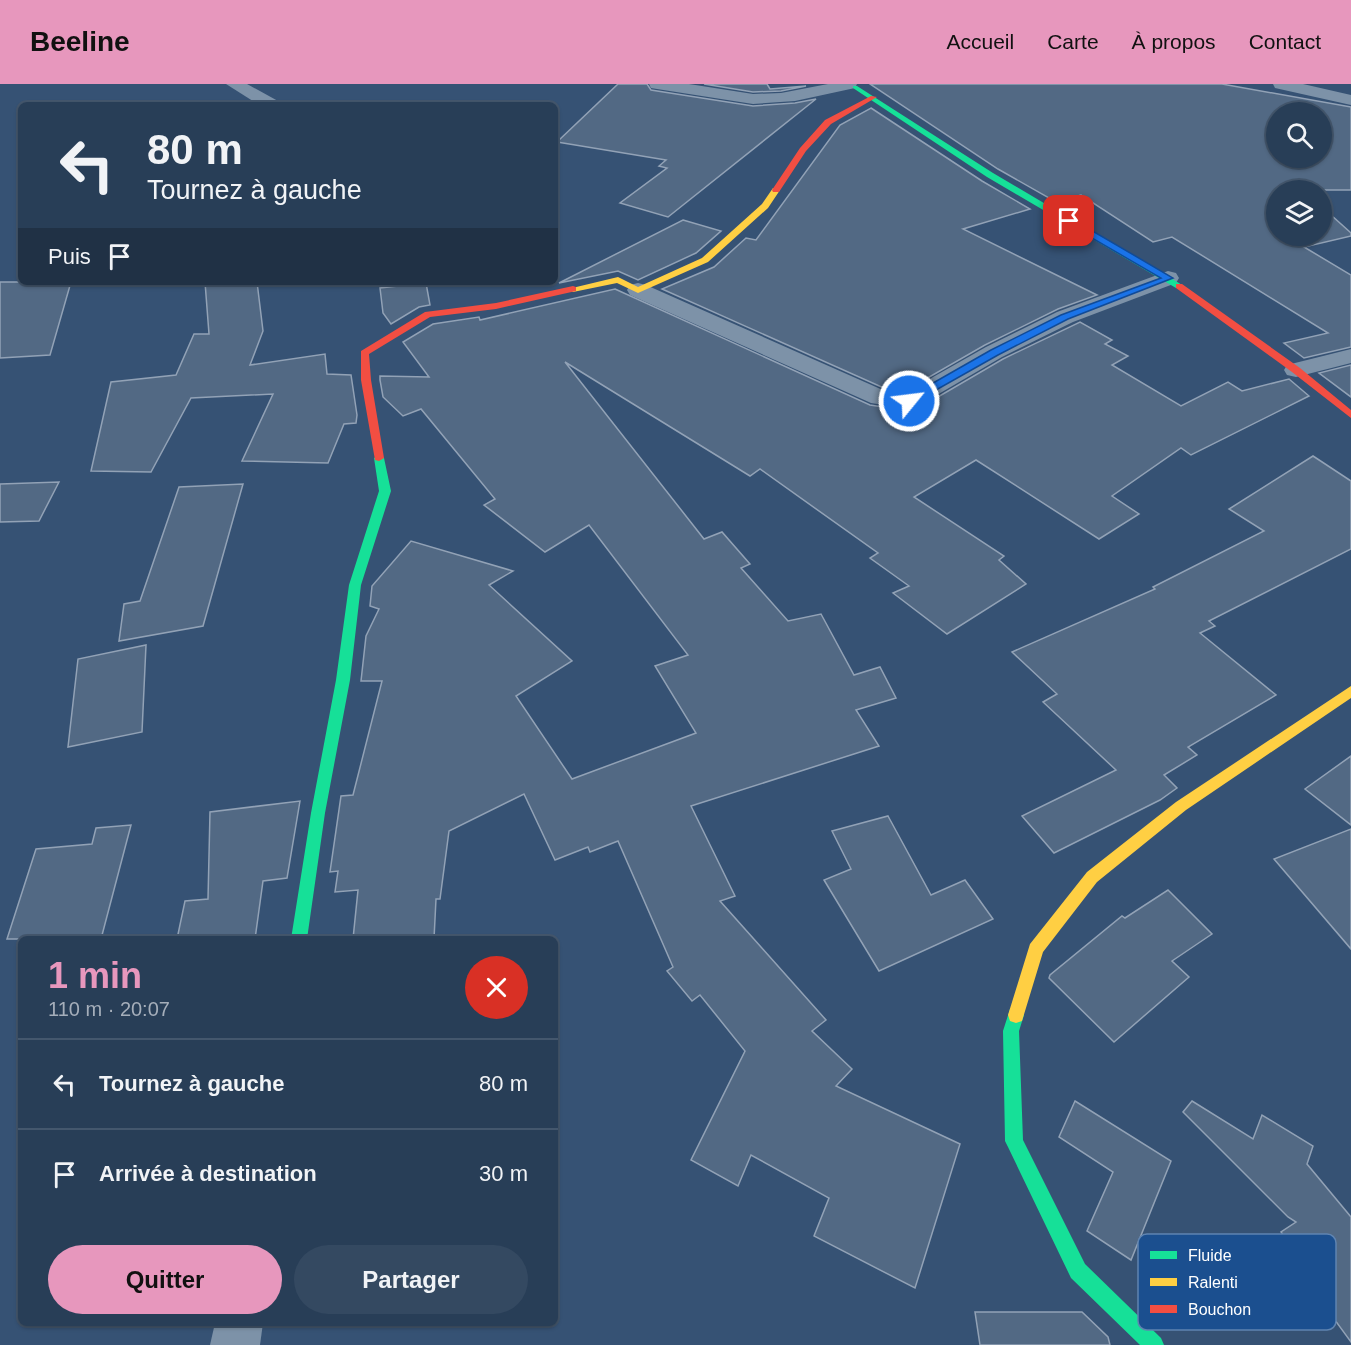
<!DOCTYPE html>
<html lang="fr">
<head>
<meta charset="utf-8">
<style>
	body { margin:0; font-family:Helvetica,sans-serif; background:#344961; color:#f1f3f6; height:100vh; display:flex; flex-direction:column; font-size:22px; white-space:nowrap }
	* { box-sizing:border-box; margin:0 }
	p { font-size:20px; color:#a5aeba }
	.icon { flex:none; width:33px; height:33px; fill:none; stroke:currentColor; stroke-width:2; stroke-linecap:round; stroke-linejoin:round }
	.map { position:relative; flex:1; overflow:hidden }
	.panel { position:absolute; left:18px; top:852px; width:540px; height:390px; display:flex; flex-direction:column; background:#283e57; border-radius:9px; box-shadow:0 2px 4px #0004,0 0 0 2px #44576d }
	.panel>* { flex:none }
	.guide { position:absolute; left:18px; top:18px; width:540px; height:183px; border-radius:9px; box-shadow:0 2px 4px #0004,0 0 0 2px #44576d; background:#283e57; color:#f1f3f6; overflow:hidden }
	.fabs { position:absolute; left:1266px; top:18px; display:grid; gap:12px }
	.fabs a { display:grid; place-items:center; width:66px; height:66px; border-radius:50%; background:#283e57; box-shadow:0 2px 4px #0004,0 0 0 2px #44576d; font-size:30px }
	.pin { position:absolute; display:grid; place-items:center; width:51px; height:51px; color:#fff; margin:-26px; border-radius:12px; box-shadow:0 3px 9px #0006 }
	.me { position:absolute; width:66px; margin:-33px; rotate:61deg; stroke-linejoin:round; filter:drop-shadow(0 0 4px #0008) }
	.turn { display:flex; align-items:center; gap:21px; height:126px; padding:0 30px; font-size:27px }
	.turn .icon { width:78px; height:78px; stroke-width:2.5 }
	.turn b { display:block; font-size:42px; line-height:51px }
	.then { display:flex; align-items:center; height:57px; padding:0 30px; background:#0003; gap:12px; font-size:22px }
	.round { display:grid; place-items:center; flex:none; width:63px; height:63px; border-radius:32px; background:#344961 }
	.headline { display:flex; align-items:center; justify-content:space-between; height:102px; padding:0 30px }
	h1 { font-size:36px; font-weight:700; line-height:45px; color:#e797bd }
	.action { display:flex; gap:12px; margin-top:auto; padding:12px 30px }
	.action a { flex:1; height:69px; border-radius:36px; background:#e797bd; color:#111; font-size:24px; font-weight:700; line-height:69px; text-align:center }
	.action a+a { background:#344961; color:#f1f3f6 }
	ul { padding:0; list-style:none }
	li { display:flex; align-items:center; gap:18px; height:90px; padding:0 30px; border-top:2px solid #44576d }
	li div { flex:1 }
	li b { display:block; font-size:22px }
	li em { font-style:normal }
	header { display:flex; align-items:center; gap:36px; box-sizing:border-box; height:84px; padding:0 30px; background:#e797bd; color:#111 }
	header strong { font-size:28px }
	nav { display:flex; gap:33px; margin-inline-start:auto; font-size:21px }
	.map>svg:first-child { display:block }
	.building { fill:#526984; stroke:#92a2b6; stroke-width:1.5; fill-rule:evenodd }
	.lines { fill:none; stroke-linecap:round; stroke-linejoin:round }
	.street { fill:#7d92a8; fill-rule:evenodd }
	.fast { fill:#16e098; fill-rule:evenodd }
	.slow { fill:#ffcf43; fill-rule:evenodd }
	.jam { fill:#f24e42; fill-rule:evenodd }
	.route { fill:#1a73e8; stroke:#114b97; stroke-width:1.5 }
	.key { fill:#1b4f8f; stroke:#5f84b1; stroke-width:1.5 }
	.key-label { font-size:16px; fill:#fff }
</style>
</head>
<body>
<header>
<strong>Beeline</strong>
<nav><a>Accueil</a><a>Carte</a><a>À propos</a><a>Contact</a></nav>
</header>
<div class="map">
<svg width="1351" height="1261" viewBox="0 0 1351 1261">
	<rect width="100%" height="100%" fill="#365274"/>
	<g class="building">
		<path d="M618 0H647L651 6 753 22 795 19 816 15 668 133 620 119 667 84 659 82 666 76 557 58Z"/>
		<path d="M704 0H767L770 5 806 2 781 7 753 8Z"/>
		<path d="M870 0H1222L1351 23V106H1276V152H1322V123L1351 149V152L1304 163 1351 191V263L1304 274 1284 259 1328 249 1172 153 1153 158 1081 111 1056 118 998 85ZM1276 28H1322V74H1276Z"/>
		<path d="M871 24 982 97 1030 125 963 145 1097 211 1058 225 985 261 905 307 886 305 662 205 714 183 746 154 756 156 840 41Z"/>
		<path d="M683 136 721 147 696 169 638 196 618 187 559 199Z"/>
		<path d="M0 198H71L50 271 0 274Z"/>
		<path d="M205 198H257L263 247 250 281 325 270 327 290 351 291 357 331 356 339 344 340 328 379 242 377 273 310 191 314 151 388 91 387 111 298 176 291 194 250H209Z"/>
		<path d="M426 199 430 221 419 223 391 240 383 229 380 204Z"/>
		<path d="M615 205 870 321 909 327 919 324 1003 275 1080 238 1112 256 1105 260 1128 272 1112 281 1181 322 1228 298 1242 307 1289 295 1309 312 1191 371 1181 364 1112 412 1139 430 1099 455 976 376 914 413 1004 472 999 476 1026 500 947 550 893 509 909 502 870 474 878 469 760 385 750 392 565 278 704 455 722 448 750 480 741 484 788 537 821 530 854 591 880 583 896 614 856 626 879 662 691 722 735 812 720 817 826 936 812 947 852 985 836 1002 960 1060 915 1204 814 1152 829 1114 751 1071 738 1102 691 1076 745 967 700 911 692 917 667 887 673 883 618 757 590 768 588 763 555 776 524 710 449 747 440 815H436L434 855H353L358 806 335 808 338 787 330 788 341 712 353 711 382 597H361L366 552 379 525 370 522 372 502 411 457 513 487 489 501 572 577 516 612 572 695 696 649 655 582 688 571 589 441 545 468 484 421 495 415 421 325 403 332 383 313 380 296V292L429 293 403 258 433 240 479 233 480 236Z"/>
		<path d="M1351 281V313L1319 289Z"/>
		<path d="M1313 372 1351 397V465L1209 537 1215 542 1200 549 1276 611 1188 663 1197 671 1164 691 1177 704 1160 716 1054 769 1022 732 1116 686 1043 618 1057 610 1012 568 1155 505 1153 503 1264 447 1229 425Z"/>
		<path d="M59 398 39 437 0 438V400Z"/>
		<path d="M243 400 203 542 119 557 124 520 140 517 179 403Z"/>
		<path d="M146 561 142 648 68 663 78 575Z"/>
		<path d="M1351 672V741L1305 705Z"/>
		<path d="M300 717 287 794 263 797 255 855H177L185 817 208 815 210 728Z"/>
		<path d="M888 732 931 811 965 796 993 835 879 887 824 796 851 785 832 747Z"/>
		<path d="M131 741 101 855 86 851 85 855H7L36 765 92 760 96 744Z"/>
		<path d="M1351 745V865L1274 775Z"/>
		<path d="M1168 806 1212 850 1172 877 1189 893 1114 958 1049 894 1050 891 1122 832 1125 834Z"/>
		<path d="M1075 1017 1171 1077 1131 1176 1087 1147 1113 1088 1059 1053Z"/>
		<path d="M1192 1017 1253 1055 1262 1031 1313 1062 1307 1080 1351 1133V1258L1302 1191 1310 1186 1281 1148 1296 1138 1288 1133 1183 1028Z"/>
		<path d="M975 1228H1082L1108 1253 1110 1261H980Z"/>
	</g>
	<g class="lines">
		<g class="street">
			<path d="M226 0H247L278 17 281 21H259Z"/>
			<path d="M649 0H689L753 10 781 9 828 0H857L855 4 795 17 753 20 657 5 651 4Z"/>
			<path d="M1273 0H1303L1351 11V21L1275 4Z"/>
			<path d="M1168 187 1176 189 1179 194 1176 199 1073 238 1002 273 918 322 909 325 871 319 630 211 627 206 630 201 638 199 646 201 885 307 905 309 986 263 1057 228Z"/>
			<path d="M1351 265V279L1296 293 1287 291 1284 286 1287 281Z"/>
			<path d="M215 1239H263L260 1261H210Z"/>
		</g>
		<g class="fast">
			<path d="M853 2H857L993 89 1184 202 1176 204 987 93 853 4Z"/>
			<path d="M379 371 384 374 391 407 361 501 350 596 325 729 307 855H291L311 729 336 596 349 501 379 407 374 374Z"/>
			<path d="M1016 923 1022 925 1024 931 1019 947 1023 1056 1085 1180 1161 1254 1164 1261H1140L1071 1194 1008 1063 1005 1057 1003 947 1010 925Z"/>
		</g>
		<g class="slow">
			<path d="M773 104 780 106 768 124 708 178 638 209 617 199 573 208 568 205 618 193 638 203 702 174 762 120Z"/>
			<path d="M1351 602V614L1186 726 1097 798 1043 868 1022 937 1016 939 1010 937 1008 931 1030 860 1087 788 1176 718Z"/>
		</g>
		<g class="jam">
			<path d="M871 12 877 13 831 40 806 67 779 108H773L772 106 800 64 825 36Z"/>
			<path d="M1176 200H1182L1300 284 1351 326V334L1292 288 1176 204Z"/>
			<path d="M573 202 576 203V207L496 225 430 233 369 270 371 296 384 374 379 377 375 376 361 296V267L425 228 496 219Z"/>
		</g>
	</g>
	<path class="route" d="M1066 135H1072L1173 194 1068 235 998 271 913 319H905V315L991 266 1061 231 1161 194 1066 139Z"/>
	<rect x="1138" y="1150" width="198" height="96" rx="9" class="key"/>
	<rect x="1150" y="1167" width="27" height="8" fill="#16e098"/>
	<rect x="1150" y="1194" width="27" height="8" fill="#ffcf43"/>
	<rect x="1150" y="1221" width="27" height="8" fill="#f24e42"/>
	<g class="key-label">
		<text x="1188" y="1177">Fluide</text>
		<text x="1188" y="1204">Ralenti</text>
		<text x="1188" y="1231">Bouchon</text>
	</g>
</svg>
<div class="fabs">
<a><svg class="icon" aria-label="search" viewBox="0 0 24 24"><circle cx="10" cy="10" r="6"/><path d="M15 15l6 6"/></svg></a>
<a><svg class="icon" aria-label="layers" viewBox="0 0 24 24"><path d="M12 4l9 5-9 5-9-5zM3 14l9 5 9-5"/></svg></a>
</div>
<div class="pin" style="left:1069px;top:137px;background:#d93025"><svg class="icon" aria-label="arrive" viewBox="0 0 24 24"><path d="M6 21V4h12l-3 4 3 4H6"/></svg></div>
<svg class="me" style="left:909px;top:317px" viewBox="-20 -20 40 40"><circle r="17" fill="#1a73e8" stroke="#fff" stroke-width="3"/><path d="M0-11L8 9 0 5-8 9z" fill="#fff"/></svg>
<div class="guide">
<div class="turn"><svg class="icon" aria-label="left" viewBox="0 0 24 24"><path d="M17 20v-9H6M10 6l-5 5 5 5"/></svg><div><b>80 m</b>Tournez à gauche</div></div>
<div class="then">Puis<svg class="icon" aria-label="arrive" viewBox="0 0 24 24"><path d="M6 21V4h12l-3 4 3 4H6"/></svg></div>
</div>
<section class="panel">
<div class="headline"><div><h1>1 min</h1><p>110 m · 20:07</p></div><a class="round" style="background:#d93025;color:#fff"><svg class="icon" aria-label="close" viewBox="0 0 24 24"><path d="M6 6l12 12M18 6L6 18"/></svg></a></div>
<ul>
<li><svg class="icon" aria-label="left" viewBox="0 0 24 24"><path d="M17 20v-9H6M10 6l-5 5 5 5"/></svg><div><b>Tournez à gauche</b></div><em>80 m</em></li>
<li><svg class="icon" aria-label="arrive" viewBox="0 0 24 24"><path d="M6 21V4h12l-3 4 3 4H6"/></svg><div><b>Arrivée à destination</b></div><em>30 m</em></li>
</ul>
<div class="action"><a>Quitter</a><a>Partager</a></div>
</section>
</div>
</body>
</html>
